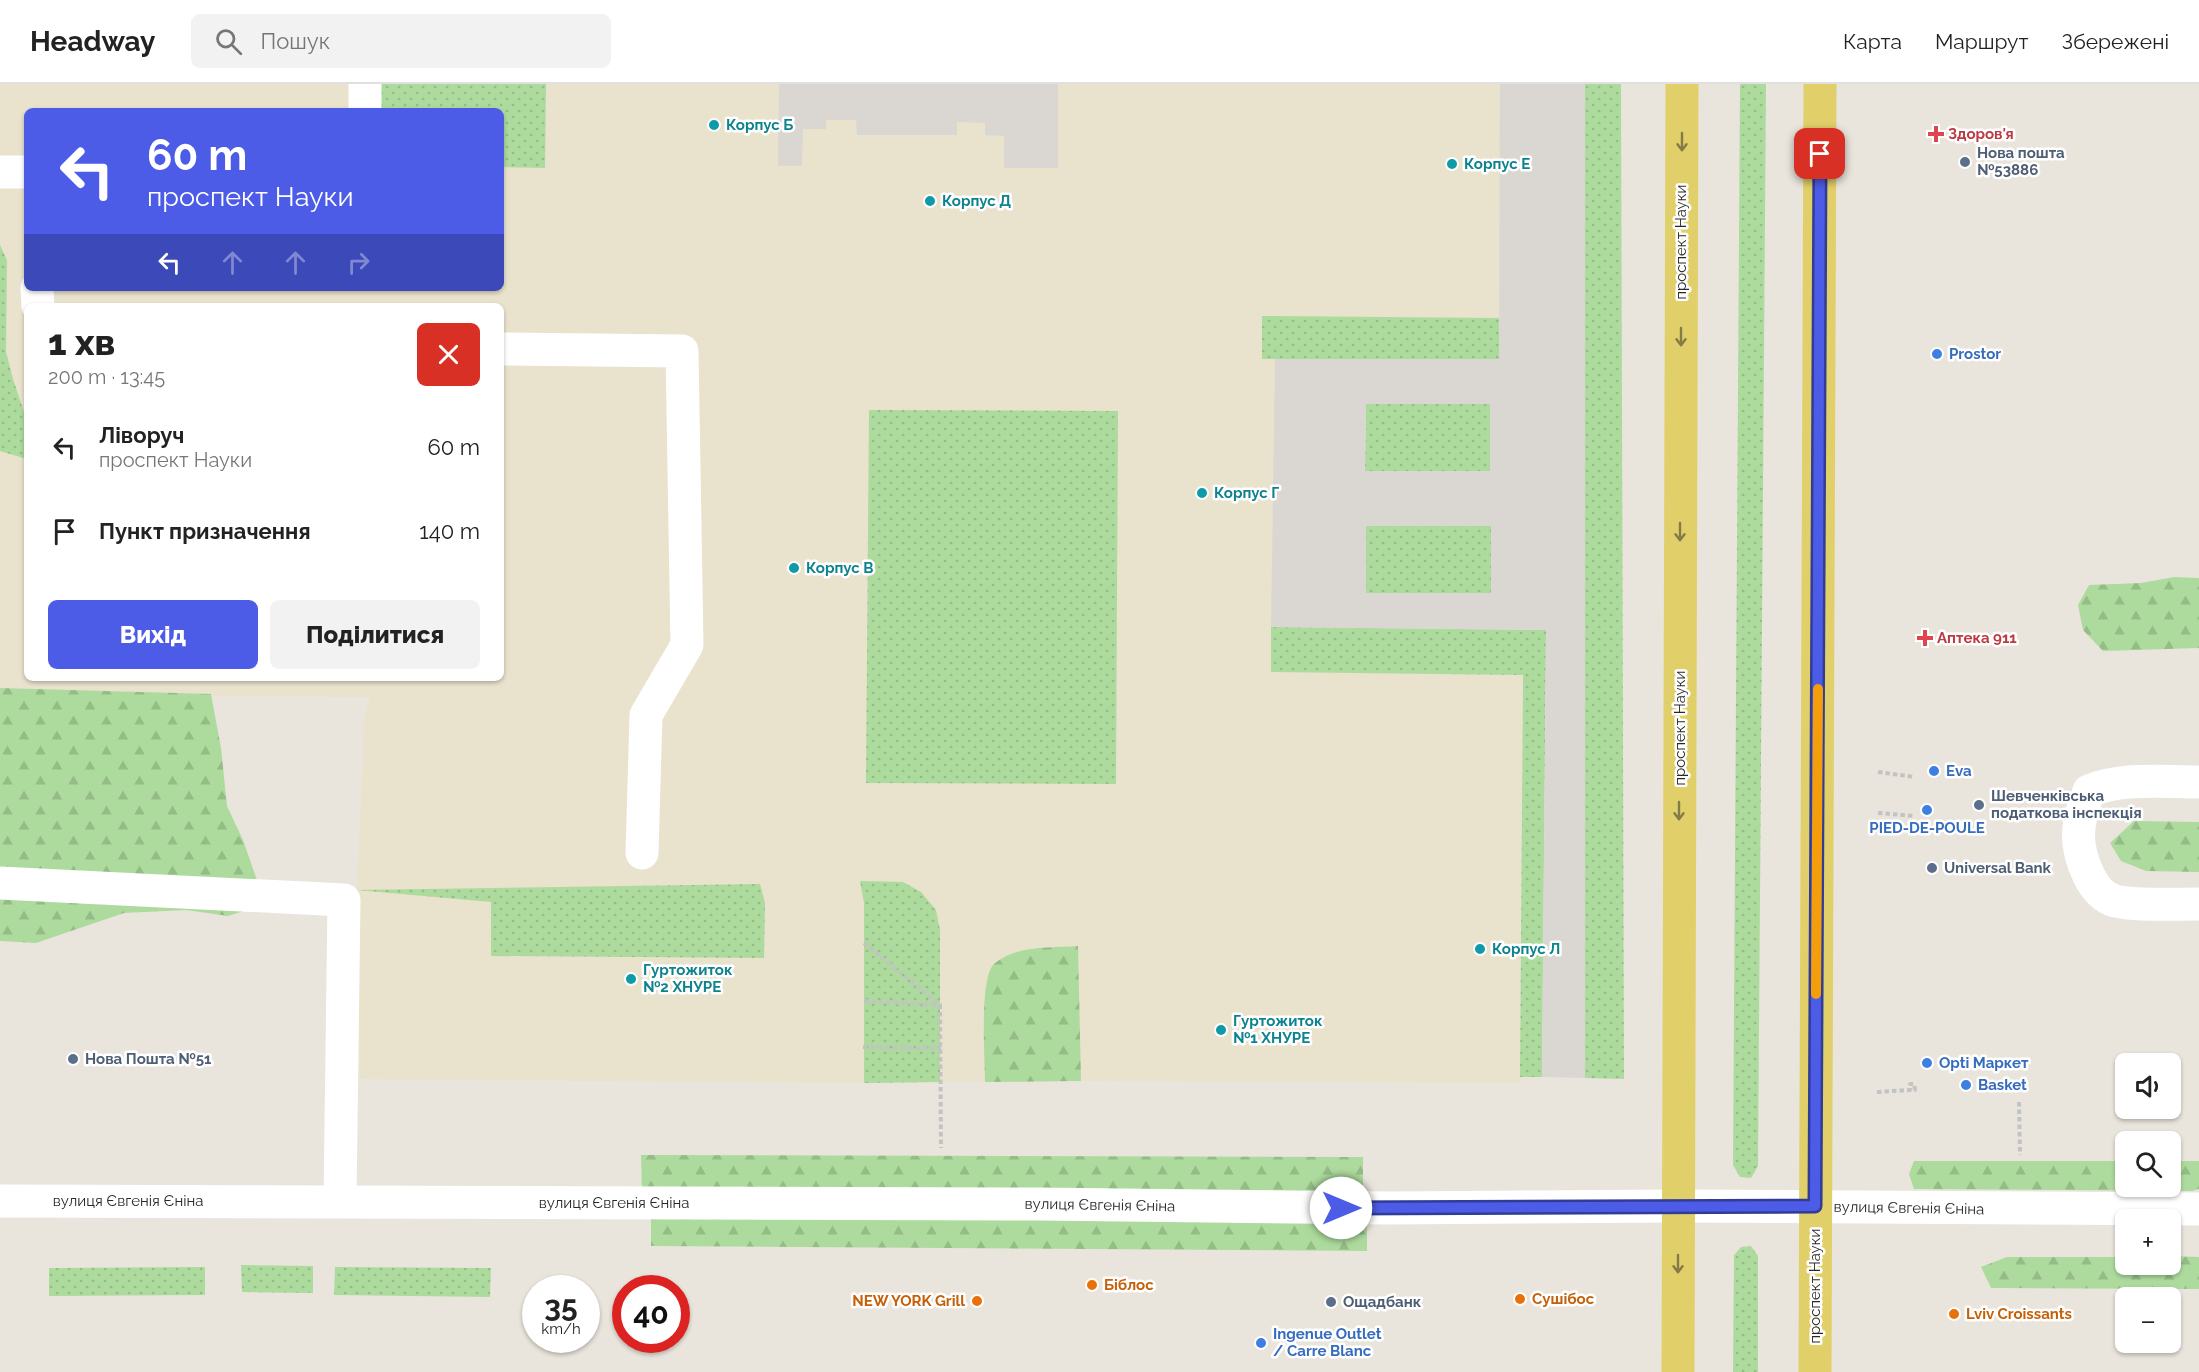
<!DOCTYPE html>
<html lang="uk">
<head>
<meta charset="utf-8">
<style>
	body { margin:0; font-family:Raleway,sans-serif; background:#f2f2f2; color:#222; height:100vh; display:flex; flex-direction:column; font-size:22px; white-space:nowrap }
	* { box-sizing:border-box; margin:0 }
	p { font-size:20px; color:#767676 }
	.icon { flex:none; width:33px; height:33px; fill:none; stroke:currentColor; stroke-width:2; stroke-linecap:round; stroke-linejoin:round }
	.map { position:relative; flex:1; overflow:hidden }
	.side { position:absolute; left:24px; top:219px; width:480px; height:378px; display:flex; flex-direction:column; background:#fff; border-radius:9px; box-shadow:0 2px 4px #0004 }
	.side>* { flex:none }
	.guide { position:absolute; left:24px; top:24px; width:480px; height:183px; border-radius:9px; box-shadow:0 2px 4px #0004; background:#4c5ce6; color:#fff; overflow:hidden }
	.tools { position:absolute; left:2115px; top:969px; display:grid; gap:12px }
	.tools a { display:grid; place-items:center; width:66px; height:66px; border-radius:9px; background:#fff; box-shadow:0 2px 4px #0004; font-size:30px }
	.speed { position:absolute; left:522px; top:1191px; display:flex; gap:12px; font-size:30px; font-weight:700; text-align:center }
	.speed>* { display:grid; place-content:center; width:78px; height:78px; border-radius:50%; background:#fff; box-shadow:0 2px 4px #0004; line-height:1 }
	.speed small { font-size:15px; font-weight:400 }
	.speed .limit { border:9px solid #d22; background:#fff; color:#111 }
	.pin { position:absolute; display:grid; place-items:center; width:51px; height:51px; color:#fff; margin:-26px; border-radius:12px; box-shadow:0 3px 9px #0006 }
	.me { position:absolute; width:66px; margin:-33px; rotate:90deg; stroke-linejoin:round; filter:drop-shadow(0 0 4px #0008) }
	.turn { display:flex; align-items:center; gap:21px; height:126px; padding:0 24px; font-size:27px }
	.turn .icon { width:78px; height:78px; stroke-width:2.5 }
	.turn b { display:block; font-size:42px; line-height:51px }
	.lanes { display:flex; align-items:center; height:57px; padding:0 24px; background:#0003; justify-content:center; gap:30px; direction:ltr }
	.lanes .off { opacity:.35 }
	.round { display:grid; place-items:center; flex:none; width:63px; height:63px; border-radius:9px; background:#f2f2f2 }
	.headline { display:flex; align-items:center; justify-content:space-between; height:102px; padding:0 24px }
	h1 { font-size:36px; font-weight:800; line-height:45px }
	.cta { display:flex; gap:12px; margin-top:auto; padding:12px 24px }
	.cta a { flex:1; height:69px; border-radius:9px; background:#4c5ce6; color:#fff; font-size:24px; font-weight:800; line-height:69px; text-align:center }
	.cta a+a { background:#f2f2f2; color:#222 }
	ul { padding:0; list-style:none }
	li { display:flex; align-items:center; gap:18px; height:84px; padding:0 24px }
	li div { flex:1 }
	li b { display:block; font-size:22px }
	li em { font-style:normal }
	header { display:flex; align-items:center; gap:36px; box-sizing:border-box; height:84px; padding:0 30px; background:#fff; border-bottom:2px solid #e0e0e0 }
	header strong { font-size:28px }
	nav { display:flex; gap:33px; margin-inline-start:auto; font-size:21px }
	.search { width:420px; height:54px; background:#f2f2f2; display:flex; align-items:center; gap:15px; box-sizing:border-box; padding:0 21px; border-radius:9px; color:#767676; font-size:22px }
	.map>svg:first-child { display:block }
	.education { fill:#e9e2cd; fill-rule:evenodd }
	.grass { fill:url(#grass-dots) }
	.forest { fill:url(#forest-firs) }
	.plaza { fill:#dad7d2; fill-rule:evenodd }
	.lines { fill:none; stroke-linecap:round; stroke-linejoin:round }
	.path { stroke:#c3c3c3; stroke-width:4; stroke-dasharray:4.5 3; stroke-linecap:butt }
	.minor { stroke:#fff; stroke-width:33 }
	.major { stroke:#e1cf69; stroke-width:33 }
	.oneway { stroke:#847c48 }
	.route-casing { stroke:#313c96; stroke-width:15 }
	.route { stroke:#4c5ce6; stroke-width:10 }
	.slow { stroke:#f59e0b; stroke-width:10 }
	.culture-dot { fill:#0f9aa8; stroke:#fff; stroke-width:2 }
	.health-dot { fill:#e0444e; stroke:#fff; stroke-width:2 }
	.service-dot { fill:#5c6f8a; stroke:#fff; stroke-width:2 }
	.shop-dot { fill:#3f7fe0; stroke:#fff; stroke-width:2 }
	.food-dot { fill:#e8710a; stroke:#fff; stroke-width:2 }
	.labels { text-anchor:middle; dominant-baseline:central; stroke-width:5; stroke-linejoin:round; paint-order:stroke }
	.culture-label { font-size:15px; font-weight:bold; fill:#0d838f; stroke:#fff; text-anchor:start }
	.health-label { font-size:15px; font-weight:bold; fill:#be3a42; stroke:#fff; text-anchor:start }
	.service-label { font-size:15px; font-weight:bold; fill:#4e5e75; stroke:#fff; text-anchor:start }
	.street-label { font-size:15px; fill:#282828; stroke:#fff }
	.shop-label { font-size:15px; font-weight:bold; fill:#366cbe; stroke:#fff; text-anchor:start }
	.food-label { font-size:15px; font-weight:bold; fill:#c56008; stroke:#fff; text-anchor:start }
</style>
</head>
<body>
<header>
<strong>Headway</strong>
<div class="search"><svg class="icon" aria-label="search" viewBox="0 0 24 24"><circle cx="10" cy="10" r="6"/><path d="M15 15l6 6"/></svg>Пошук</div>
<nav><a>Карта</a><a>Маршрут</a><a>Збережені</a></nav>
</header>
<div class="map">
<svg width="2199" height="1288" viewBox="0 0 2199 1288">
	<defs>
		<pattern id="grass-dots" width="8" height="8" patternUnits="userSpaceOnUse" patternTransform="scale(1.5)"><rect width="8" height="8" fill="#addb9d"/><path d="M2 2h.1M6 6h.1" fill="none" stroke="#95bc87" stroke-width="1.8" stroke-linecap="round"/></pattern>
		<pattern id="forest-firs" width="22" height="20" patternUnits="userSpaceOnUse" patternTransform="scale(1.5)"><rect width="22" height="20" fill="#addb9d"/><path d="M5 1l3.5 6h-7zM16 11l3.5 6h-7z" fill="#95bc87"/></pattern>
	</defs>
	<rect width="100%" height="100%" fill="#e9e5dc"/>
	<path class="education" d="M0 0H1526L1520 993 1522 999 1078 997 864 999 360 995 357 806 364 638 370 613 0 611ZM27 27H501V204H27ZM27 222H501V594H27Z"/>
	<g class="grass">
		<path d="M377 0H546L545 84 501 83V27H377Z"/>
		<path d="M1585 0H1621L1624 995 1585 994Z"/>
		<path d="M1740 0H1766L1758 1082 1751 1094 1740 1093 1733 1081Z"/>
		<path d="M0 161 7 176 6 268 13 295 27 337V375L0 367Z"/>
		<path d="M1262 232 1499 234V276L1262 275Z"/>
		<path d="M1366 320H1491L1490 387H1365Z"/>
		<path d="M869 326 1118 327 1116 700 866 699Z"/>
		<path d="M1366 441 1491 442V509H1366Z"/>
		<path d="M1271 543 1546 546 1542 993H1520L1523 591 1271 588Z"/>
		<path d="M860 797 903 798 921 808 936 826 940 846V998L864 999V819Z"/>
		<path d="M760 800 765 819 764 874 491 872V818L357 806Z"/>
		<path d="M1751 1162 1758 1172V1288H1733L1734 1171 1741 1163Z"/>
		<path d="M241 1181 313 1182V1209L242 1208Z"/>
		<path d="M205 1183V1211L49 1212V1184Z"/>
		<path d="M335 1183 491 1184 490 1213 334 1211Z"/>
	</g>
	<g class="forest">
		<path d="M2174 493 2199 494V564L2103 567 2083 546 2078 521 2089 501 2141 499Z"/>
		<path d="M0 604 211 610 221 664 227 722 243 756 258 799 253 824 228 832 186 826 124 829 36 859 0 857Z"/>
		<path d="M2134 737 2199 738V788L2146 787 2121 777 2110 759Z"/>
		<path d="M1078 862 1081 997 985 998C985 976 979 894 994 880 1015 861 1052 864 1078 862Z"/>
		<path d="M641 1071 1363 1073V1112L642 1110Z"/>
		<path d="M1914 1077H2125L2126 1102H2170L2171 1077H2199V1105L2192 1107 1914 1105 1909 1090Z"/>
		<path d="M651 1127 1367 1132V1167L651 1162Z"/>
		<path d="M2171 1172 2199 1173V1205L1991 1204 1981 1183 2007 1173H2125L2126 1180H2170Z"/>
	</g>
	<g class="plaza">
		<path d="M779 0H1058V84H1004V52L985 51V39L957 38V51H857L856 36H826V45H803L802 82H778Z"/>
		<path d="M1500 0H1585V994L1542 993 1546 546 1271 543 1275 275H1499ZM1366 320H1490V387H1365ZM1366 442H1491V509H1366Z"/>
	</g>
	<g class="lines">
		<g class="path">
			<path d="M1878 688 1915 693"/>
			<path d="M1878 729 1915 732"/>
			<path d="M864 859 940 921 941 1064"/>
			<path d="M864 917 939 921"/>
			<path d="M863 963 941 964"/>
			<path d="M1877 1008 1910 1006H1915L1914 1000H1910V1006"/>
			<path d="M2019 1018 2020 1071"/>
		</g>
		<g class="minor">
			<path d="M365 0V27"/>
			<path d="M0 88H27"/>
			<path d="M37 204 38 222"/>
			<path d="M501 265 682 267 687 561 646 631 642 769"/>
			<path d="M2199 698C2163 698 2123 693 2089 707 2076 739 2074 761 2089 792 2095 804 2102 813 2115 817 2137 822 2176 820 2199 820"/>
			<path d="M0 799 344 816 340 1117"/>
			<path d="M0 1117 1038 1120 1388 1124 1678 1122 2199 1125"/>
		</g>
		<g class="major">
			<path d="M1678 1288 1682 0"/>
			<path d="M1815 1288 1820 0"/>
		</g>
	</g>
	<defs><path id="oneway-shaft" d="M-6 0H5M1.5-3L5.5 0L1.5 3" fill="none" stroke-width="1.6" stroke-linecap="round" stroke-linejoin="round" transform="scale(1.5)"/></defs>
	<g class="oneway">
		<use href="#oneway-shaft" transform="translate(1682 58) rotate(90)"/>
		<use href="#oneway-shaft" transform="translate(1681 253) rotate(90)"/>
		<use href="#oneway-shaft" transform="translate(1680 448) rotate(90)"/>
		<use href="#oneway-shaft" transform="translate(1679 727) rotate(90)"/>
		<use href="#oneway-shaft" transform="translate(1678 1180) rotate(90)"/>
	</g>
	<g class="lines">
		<g class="route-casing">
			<path id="route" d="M1341 1124 1815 1122 1820 70"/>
		</g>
		<use href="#route" class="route"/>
		<path class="slow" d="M1816 910 1818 605"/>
	</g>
	<g class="culture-dot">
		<circle cx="714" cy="41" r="6"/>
		<circle cx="1452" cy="80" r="6"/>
		<circle cx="930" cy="117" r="6"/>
		<circle cx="1202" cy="409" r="6"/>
		<circle cx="794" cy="484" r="6"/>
		<circle cx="1480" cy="865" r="6"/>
		<circle cx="631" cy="895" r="6"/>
		<circle cx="1221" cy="946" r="6"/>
	</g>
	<g class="health-dot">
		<path d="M1933 41h6v6h6v6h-6v6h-6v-6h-6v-6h6z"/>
		<path d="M1922 545h6v6h6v6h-6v6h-6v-6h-6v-6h6z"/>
	</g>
	<g class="service-dot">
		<circle cx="1965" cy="78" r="6"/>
		<circle cx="1979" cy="721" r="6"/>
		<circle cx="1932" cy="784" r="6"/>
		<circle cx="73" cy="975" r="6"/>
		<circle cx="1331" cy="1218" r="6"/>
	</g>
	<g class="shop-dot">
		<circle cx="1937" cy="270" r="6"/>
		<circle cx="1934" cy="687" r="6"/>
		<circle cx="1927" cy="726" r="6"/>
		<circle cx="1927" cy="979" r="6"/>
		<circle cx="1966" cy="1001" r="6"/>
		<circle cx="1261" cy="1259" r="6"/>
	</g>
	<g class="food-dot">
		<circle cx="1092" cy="1201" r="6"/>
		<circle cx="1520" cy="1215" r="6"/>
		<circle cx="977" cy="1217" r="6"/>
		<circle cx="1954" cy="1230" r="6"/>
	</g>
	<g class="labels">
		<g class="culture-label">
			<text x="726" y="41">Корпус Б</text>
			<text x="1464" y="80">Корпус E</text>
			<text x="942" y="117">Корпус Д</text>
			<text x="1214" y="409">Корпус Г</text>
			<text x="806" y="484">Корпус В</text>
			<text x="1492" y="865">Корпус Л</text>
			<text x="643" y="886">Гуртожиток<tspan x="643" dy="17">№2 ХНУРЕ</tspan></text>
			<text x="1233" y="937">Гуртожиток<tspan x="1233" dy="17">№1 ХНУРЕ</tspan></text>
		</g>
		<g class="health-label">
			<text x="1948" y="50">Здоров'я</text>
			<text x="1937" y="554">Аптека 911</text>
		</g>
		<g class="service-label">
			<text x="1977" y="69">Нова пошта<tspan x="1977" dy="17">№53886</tspan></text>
			<text x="1991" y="712">Шевченківська<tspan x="1991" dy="17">податкова інспекція</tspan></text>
			<text x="1944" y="784">Universal Bank</text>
			<text x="85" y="975">Нова Пошта №51</text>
			<text x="1343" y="1218">Ощадбанк</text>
		</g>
		<g class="street-label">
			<text transform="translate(1681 158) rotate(-90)">проспект Науки</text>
			<text transform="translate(1680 644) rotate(-90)">проспект Науки</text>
			<text x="128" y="1117">вулиця Євгенія Єніна</text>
			<text x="614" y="1119">вулиця Євгенія Єніна</text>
			<text transform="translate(1100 1121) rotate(1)">вулиця Євгенія Єніна</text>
			<text transform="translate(1909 1124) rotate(1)">вулиця Євгенія Єніна</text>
			<text transform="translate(1815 1202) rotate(-90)">проспект Науки</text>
		</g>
		<g class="shop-label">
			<text x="1949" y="270">Prostor</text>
			<text x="1946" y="687">Eva</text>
			<text x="1927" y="744" text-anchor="middle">PIED-DE-POULE</text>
			<text x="1939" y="979">Opti Маркет</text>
			<text x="1978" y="1001">Basket</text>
			<text x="1273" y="1250">Ingenue Outlet<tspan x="1273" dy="17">/ Carre Blanc</tspan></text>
		</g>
		<g class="food-label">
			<text x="1104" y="1201">Біблос</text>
			<text x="1532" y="1215">Сушібос</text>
			<text x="965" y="1217" text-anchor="end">NEW YORK Grill</text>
			<text x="1966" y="1230">Lviv Croissants</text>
		</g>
	</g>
</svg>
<div class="tools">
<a><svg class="icon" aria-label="sound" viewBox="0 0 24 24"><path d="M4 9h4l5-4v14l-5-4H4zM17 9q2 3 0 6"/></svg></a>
<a><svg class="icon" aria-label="search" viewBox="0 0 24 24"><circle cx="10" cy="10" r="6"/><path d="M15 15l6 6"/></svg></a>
<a>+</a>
<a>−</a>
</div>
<div class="speed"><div>35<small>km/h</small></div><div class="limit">40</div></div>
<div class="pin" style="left:1820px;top:70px;background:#d93025"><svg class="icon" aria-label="arrive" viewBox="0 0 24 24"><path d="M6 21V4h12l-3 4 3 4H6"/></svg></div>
<svg class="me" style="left:1341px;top:1124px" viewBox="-20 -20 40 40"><circle r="19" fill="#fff"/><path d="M0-13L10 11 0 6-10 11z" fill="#4c5ce6"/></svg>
<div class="guide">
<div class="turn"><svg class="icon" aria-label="left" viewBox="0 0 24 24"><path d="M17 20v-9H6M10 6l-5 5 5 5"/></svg><div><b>60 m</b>проспект Науки</div></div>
<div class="lanes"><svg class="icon" aria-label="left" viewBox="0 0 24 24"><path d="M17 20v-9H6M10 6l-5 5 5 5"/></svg><svg class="icon off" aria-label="ahead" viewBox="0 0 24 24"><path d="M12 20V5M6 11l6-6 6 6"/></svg><svg class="icon off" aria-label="ahead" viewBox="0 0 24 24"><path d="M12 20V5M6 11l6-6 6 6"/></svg><svg class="icon off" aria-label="right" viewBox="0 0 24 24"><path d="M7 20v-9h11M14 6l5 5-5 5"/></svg></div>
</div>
<section class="side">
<div class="headline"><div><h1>1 хв</h1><p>200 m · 13:45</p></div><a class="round" style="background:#d93025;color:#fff"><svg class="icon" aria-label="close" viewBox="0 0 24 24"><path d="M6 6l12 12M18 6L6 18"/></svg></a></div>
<ul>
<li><svg class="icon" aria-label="left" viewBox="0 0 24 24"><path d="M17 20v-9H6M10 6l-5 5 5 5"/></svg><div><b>Ліворуч</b><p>проспект Науки</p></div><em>60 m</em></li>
<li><svg class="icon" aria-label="arrive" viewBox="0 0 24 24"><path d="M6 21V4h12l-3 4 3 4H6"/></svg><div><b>Пункт призначення</b></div><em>140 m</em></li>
</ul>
<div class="cta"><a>Вихід</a><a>Поділитися</a></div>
</section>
</div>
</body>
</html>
